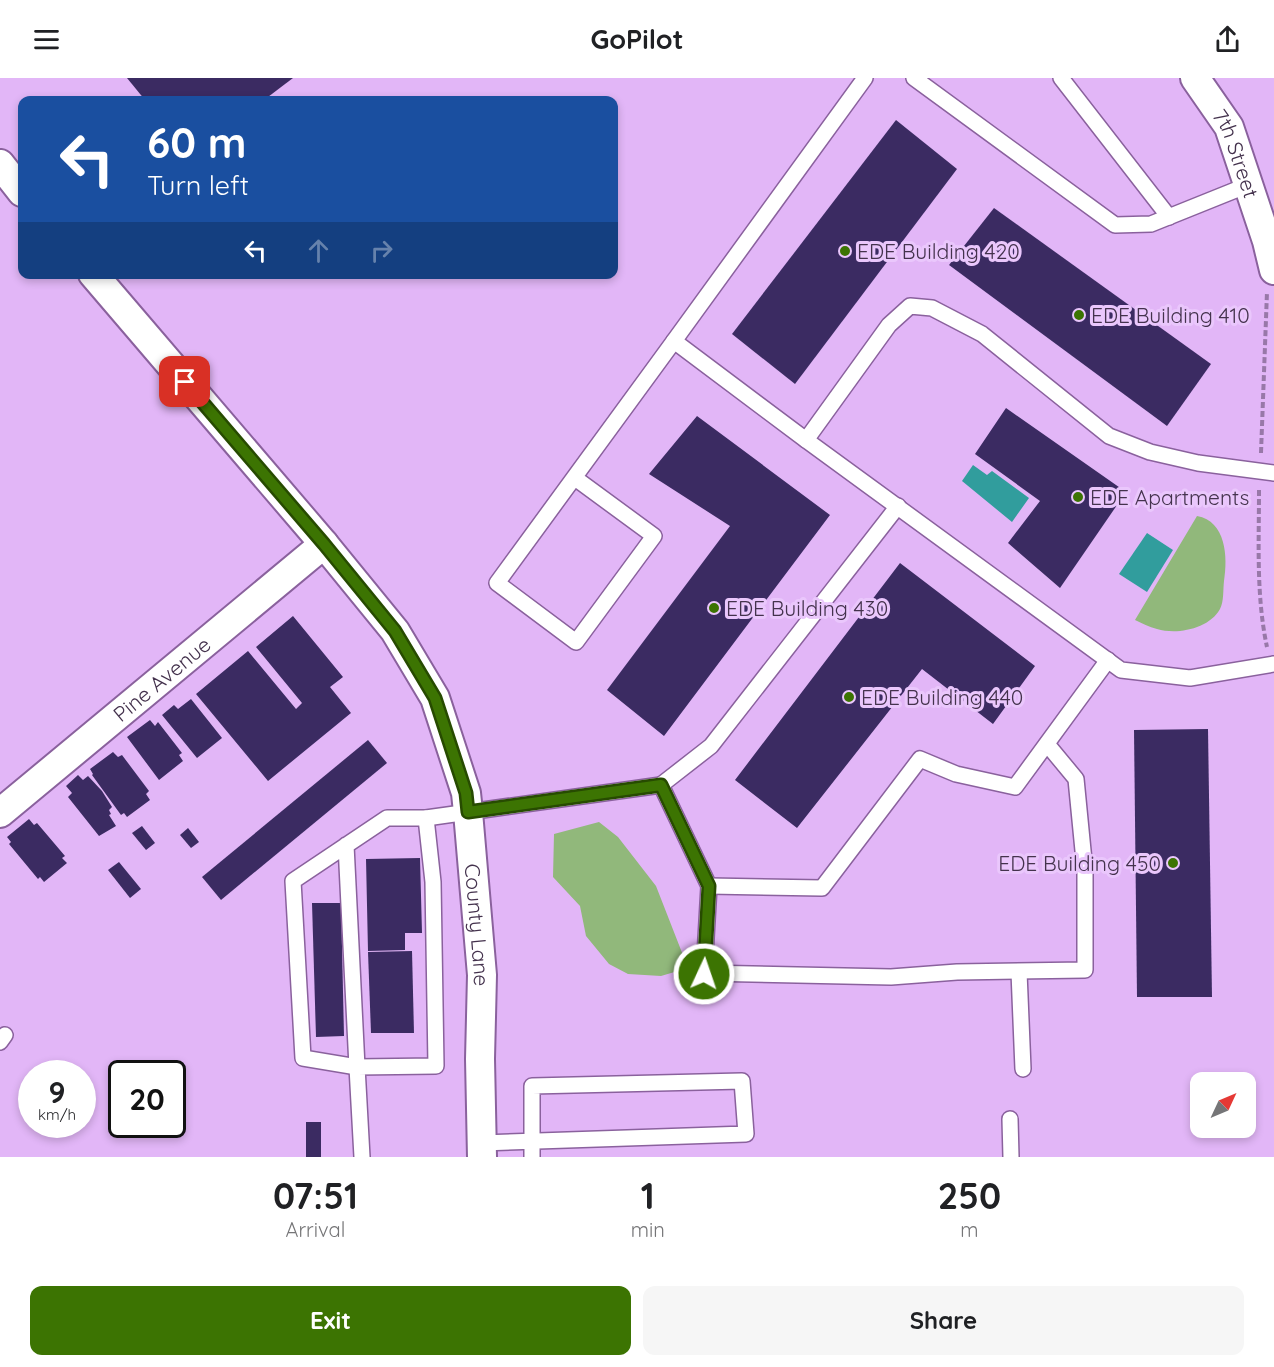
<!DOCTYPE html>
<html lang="en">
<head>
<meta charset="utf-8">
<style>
	body { margin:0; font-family:Quicksand,sans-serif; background:#f6f6f6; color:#202124; height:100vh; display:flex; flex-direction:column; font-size:22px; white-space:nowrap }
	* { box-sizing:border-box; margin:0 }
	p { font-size:20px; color:#757577 }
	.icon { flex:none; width:33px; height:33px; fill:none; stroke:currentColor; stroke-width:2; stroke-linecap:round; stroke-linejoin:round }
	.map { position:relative; height:1079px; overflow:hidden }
	.drawer { display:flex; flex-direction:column; background:#fff; flex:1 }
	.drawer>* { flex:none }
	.top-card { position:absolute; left:18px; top:18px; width:600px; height:183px; border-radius:12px; box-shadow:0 3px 9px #0003; background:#1a4fa0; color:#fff; overflow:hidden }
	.needle { width:39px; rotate:46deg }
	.controls { position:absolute; left:1190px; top:994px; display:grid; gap:12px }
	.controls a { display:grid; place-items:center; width:66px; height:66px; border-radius:12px; background:#fff; box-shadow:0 3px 9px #0003; font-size:30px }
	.speed { position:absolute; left:18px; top:982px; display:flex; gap:12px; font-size:30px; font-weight:700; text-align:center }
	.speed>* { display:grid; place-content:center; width:78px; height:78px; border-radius:50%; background:#fff; box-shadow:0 3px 9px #0003; line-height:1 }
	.speed small { font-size:15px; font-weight:400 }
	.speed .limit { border:3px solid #111; border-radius:9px; background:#fff; color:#111 }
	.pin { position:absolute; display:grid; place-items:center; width:51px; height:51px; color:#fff; margin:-26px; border-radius:12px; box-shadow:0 3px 9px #0006 }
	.me { position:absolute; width:66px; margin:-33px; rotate:3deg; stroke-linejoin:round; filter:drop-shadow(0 0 4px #0008) }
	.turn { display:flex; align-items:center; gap:21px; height:126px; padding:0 30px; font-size:27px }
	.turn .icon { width:78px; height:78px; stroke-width:2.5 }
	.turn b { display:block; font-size:42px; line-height:51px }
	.lanes { display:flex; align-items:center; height:57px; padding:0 30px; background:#0003; justify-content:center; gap:30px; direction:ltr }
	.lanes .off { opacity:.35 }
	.eta { display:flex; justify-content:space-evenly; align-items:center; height:102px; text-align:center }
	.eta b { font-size:36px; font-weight:700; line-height:42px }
	.primary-button { display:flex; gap:12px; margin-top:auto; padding:12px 30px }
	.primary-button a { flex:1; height:69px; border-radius:12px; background:#3c7402; color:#fff; font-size:24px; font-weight:700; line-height:69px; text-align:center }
	.primary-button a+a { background:#f6f6f6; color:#202124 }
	header { display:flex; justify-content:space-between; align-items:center; height:78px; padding:0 30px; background:#fff; font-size:27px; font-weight:700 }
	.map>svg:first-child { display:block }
	.green { fill:#91b87b }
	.water { fill:#319d9d }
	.building { fill:#3b2b62 }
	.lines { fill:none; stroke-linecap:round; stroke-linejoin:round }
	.service-casing { stroke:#8a619d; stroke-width:18 }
	.minor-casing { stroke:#8a619d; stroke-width:32 }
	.path { stroke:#9878a8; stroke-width:4; stroke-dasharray:6 3; stroke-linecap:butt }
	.service { stroke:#fff; stroke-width:15 }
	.minor { stroke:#fff; stroke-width:28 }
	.route-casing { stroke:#274b01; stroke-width:15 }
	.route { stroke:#3c7402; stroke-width:10 }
	.poi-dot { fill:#3c7402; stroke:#eac7fc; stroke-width:2 }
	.labels { text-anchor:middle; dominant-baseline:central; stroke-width:6; stroke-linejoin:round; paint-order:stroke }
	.street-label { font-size:21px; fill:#44324d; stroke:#eac7fc }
	.poi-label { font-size:21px; fill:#44324d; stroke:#eac7fc; text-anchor:start }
</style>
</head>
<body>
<header><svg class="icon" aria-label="menu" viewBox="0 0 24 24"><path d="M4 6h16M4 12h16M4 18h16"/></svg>GoPilot<svg class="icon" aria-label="share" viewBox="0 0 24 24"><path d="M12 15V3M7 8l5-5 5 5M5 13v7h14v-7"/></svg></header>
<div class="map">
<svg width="1274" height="1079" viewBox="0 0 1274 1079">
	<rect width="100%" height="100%" fill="#e2b6f7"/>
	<g class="green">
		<path d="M1197 438C1226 443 1228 479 1224 503 1223 511 1224 524 1220 531 1209 551 1177 557 1157 551 1149 549 1142 545 1135 542Z"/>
		<path d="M599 744 618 759 656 808 688 890 661 898 628 896 609 886 586 858 580 828 553 799 554 756Z"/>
	</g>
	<g class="water">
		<path d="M973 387 987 397 992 393 1029 420 1012 444 962 403Z"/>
		<path d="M1147 455 1173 472 1147 514 1119 496Z"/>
	</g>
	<g class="building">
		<path d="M127 0H293L264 22H145Z"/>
		<path d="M896 42 957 91 795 306 732 256Z"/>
		<path d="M994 130 1211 286 1167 348 949 187Z"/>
		<path d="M1006 330 1126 414 1060 510 1008 465 1040 423 975 376Z"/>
		<path d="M697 338 830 437 664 658 607 612 730 448 649 396Z"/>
		<path d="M900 485 1035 588 993 646 922 591 797 750 735 702Z"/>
		<path d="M293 538 343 599 330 609 351 635 268 703 196 616 248 573 296 631 302 625 256 569Z"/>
		<path d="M191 621 222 660 197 680 162 637 174 627 178 631Z"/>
		<path d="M150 642 155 648 158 644 182 675 179 677 183 683 159 702 127 659Z"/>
		<path d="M1208 651 1212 919H1137L1134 652Z"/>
		<path d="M368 662 387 685 221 822 202 799Z"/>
		<path d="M113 674 118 679 122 677 149 713 146 716 150 722 127 739 124 735 121 737 92 697 93 696 90 691Z"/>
		<path d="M78 697 83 702 88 698 102 713 112 729 109 732 111 736 109 737 116 748 99 758 68 719 72 715 66 708Z"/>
		<path d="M29 741 34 747 37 745 65 778 62 780 67 785 44 804 40 799 38 801 9 766 11 764 7 759Z"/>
		<path d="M142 748 155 765 146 772 132 755Z"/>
		<path d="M188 750 199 764 191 770 180 757Z"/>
		<path d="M420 780 422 855H405V872L368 873 366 781Z"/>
		<path d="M119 784 141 811 130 820 108 792Z"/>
		<path d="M312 825H341L344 958 316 959Z"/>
		<path d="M412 873 414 955H371L368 874Z"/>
		<rect x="306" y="1044" width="15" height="35"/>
	</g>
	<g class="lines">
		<g class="service-casing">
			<g id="service">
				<path d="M914 0 1115 147 1151 146 1248 107"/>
				<path d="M1061 0 1169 139"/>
				<path d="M806 362 674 263 865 0"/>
				<path d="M1274 395 1198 385 1150 374 1109 358 982 256 932 230 910 228 889 247 806 362 1121 592 1190 600 1274 586"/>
				<path d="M575 400 654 458 576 564 497 505 674 263"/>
				<path d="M661 707 711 668 898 428"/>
				<path d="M346 767 357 989 303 980 293 803 387 740H426L661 707 709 808 704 895 891 899 957 894 1085 892V793L1076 701 1047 666"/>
				<path d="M709 808 822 810 920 681 956 696 1015 709 1108 582"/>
				<path d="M1019 894 1023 991"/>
				<path d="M0 964 5 957"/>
				<path d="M1010 1041 1011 1079"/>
				<path d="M482 1065 746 1056 742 1003 532 1008V1079"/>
				<path d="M362 1079 357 989 436 988 433 804 426 740"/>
			</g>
		</g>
		<g class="minor-casing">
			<g id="minor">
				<path id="s1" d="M1195 0 1229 49 1267 163 1274 192"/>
				<path d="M0 86 22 114"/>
				<path id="s2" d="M93 196 324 466 395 553 435 620 466 715 468 734 482 897 480 981 482 1079"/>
				<path id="s3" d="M0 735 324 466"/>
			</g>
		</g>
		<g class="path">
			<path d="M1261 375 1267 214"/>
			<path d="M1259 412C1259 464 1256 518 1267 569"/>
		</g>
		<use href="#service" class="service"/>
		<use href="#minor" class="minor"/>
	</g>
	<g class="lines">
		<g class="route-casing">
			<path id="route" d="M185 304 324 466 395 553 435 620 466 715 468 734 661 707 709 808 704 896"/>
		</g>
		<use href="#route" class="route"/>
	</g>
	<g class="poi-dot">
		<circle cx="845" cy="173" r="6"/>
		<circle cx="1079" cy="237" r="6"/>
		<circle cx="1078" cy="419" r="6"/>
		<circle cx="714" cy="530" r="6"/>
		<circle cx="849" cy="619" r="6"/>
		<circle cx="1173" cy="785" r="6"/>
	</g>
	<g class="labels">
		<g class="street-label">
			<text stroke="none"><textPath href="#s1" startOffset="87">7th Street</textPath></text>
			<text stroke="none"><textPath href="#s3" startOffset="210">Pine Avenue</textPath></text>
			<text stroke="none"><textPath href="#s2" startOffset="778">County Lane</textPath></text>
		</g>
		<g class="poi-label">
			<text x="857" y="173">EDE Building 420</text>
			<text x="1091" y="237">EDE Building 410</text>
			<text x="1090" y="419">EDE Apartments</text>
			<text x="726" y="530">EDE Building 430</text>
			<text x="861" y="619">EDE Building 440</text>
			<text x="1161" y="785" text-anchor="end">EDE Building 450</text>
		</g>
	</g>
</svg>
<div class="controls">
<a><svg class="needle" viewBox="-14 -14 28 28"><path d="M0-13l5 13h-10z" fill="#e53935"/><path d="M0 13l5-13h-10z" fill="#757577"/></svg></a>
</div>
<div class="speed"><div>9<small>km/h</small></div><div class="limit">20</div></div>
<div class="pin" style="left:185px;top:304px;background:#d93025"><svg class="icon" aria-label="arrive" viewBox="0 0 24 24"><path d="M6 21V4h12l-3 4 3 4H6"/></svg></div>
<svg class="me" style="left:704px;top:896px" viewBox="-20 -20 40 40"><circle r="17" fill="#3c7402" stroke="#fff" stroke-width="3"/><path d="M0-11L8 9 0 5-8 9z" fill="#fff"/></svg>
<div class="top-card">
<div class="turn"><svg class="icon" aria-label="left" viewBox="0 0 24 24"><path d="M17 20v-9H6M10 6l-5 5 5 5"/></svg><div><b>60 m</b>Turn left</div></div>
<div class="lanes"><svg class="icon" aria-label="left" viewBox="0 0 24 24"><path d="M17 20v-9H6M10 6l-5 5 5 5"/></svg><svg class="icon off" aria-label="ahead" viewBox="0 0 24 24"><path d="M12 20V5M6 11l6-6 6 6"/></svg><svg class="icon off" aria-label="right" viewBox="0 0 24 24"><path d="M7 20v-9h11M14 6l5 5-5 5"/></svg></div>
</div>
</div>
<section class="drawer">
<div class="eta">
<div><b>07:51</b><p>Arrival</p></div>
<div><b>1</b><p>min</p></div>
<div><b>250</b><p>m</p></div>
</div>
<div class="primary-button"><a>Exit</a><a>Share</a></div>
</section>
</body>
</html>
